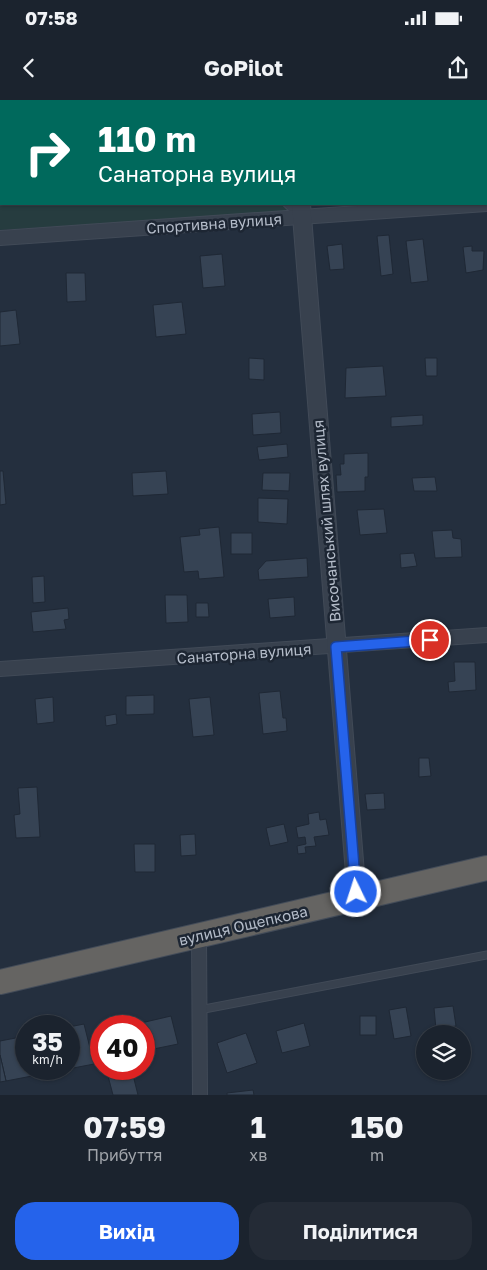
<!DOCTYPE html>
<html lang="uk">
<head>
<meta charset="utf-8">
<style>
	body { margin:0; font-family:"Golos Text",sans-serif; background:#242b36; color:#f1f3f6; height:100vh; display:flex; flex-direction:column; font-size:19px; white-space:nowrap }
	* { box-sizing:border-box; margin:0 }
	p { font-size:16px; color:#a0a4aa }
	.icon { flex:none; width:28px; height:28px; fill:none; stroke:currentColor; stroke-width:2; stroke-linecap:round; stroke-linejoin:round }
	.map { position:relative; height:995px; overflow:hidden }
	.sheet { display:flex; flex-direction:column; background:#1b232e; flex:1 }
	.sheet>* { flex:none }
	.guide { position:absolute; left:0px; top:0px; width:488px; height:105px; box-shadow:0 1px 4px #0004,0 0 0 1px #39404a; background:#00695c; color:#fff; overflow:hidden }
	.buttons { position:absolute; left:416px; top:925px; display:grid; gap:10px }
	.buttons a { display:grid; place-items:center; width:55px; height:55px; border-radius:50%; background:#1b232e; box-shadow:0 1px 4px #0004,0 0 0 1px #39404a; font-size:25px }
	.speed { position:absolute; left:15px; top:915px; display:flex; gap:10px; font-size:25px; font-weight:700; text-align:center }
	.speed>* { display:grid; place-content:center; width:65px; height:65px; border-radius:50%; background:#1b232e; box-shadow:0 1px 4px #0004,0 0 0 1px #39404a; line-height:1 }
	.speed small { font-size:12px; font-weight:400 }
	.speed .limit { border:8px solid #d22; background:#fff; color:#111 }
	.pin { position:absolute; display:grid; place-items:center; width:42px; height:42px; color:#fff; margin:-21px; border:2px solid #fff; border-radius:50%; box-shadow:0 1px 5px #0007 }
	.me { position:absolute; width:55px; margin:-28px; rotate:356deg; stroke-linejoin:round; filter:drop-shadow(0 0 4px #0008) }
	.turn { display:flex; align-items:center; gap:18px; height:105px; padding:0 15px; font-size:22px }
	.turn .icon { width:65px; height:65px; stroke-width:2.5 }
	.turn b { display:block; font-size:35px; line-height:42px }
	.eta { display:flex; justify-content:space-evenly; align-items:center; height:85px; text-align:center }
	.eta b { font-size:30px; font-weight:700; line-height:35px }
	.primary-button { display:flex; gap:10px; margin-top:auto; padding:10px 15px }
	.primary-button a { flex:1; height:58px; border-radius:20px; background:#2563eb; color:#fff; font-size:20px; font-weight:700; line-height:58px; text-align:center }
	.primary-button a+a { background:#242b36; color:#f1f3f6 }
	.status { display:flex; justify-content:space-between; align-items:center; height:35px; padding:0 25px; background:#1b232e; direction:ltr }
	.status svg { height:14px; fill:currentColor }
	header { display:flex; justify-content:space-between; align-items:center; height:65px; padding:0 15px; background:#1b232e; font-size:22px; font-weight:700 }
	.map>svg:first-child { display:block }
	.green { fill:#263c3f }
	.building { fill:#364354; stroke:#1f2835 }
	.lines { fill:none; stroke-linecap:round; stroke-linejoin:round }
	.service-casing { stroke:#414a57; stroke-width:9 }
	.minor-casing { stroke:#414a57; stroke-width:16 }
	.tertiary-casing { stroke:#414a57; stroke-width:20 }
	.trunk-casing { stroke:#434c59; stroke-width:26 }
	.service { stroke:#38414e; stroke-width:7 }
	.minor { stroke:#38414e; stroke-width:14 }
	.tertiary { stroke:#38414e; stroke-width:18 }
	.trunk { stroke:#656462; stroke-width:24 }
	.route-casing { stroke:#184099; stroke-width:12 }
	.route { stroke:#2563eb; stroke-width:9 }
	.labels { text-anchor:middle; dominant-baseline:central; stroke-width:5; stroke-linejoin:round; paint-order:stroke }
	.street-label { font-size:15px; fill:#b4bcc9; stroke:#1d2633 }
</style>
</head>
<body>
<div class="status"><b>07:58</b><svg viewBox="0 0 49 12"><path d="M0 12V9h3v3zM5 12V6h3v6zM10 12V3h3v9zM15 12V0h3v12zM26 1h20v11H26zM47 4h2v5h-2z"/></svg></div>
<header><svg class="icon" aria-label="back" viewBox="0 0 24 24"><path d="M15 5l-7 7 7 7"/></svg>GoPilot<svg class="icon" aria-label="share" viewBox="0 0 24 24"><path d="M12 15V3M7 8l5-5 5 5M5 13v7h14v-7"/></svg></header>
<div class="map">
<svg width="487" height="995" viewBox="0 0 487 995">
	<rect width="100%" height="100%" fill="#242f3e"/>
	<path class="green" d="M0 0H282V1H1V104H288L289 112 0 130Z"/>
	<g class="building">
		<path d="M389 135 393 174 381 176 377 136Z"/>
		<path d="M423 139 428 181 411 183 406 141Z"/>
		<path d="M342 144 344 169 330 170 327 146Z"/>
		<path d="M472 146V151H484L483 170 466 173 463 147Z"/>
		<path d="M222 154 225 186 203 188 200 156Z"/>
		<path d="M66 173H85L86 201 67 202Z"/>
		<path d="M182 202 186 234 156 237 153 205Z"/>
		<path d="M16 210 20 244 0 246V212Z"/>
		<path d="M249 258 264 259V280L249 279Z"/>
		<path d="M425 258H437V276H426Z"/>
		<path d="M383 266 386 296 345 298 346 268Z"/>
		<path d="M280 312 281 333 253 335 252 314Z"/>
		<path d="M423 315V325L391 327V317Z"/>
		<path d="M287 344 288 357 259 360 257 347Z"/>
		<path d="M368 353V377H365V391L337 392 336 375H341L340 364H344V354Z"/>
		<path d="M0 371H3L6 404 0 405Z"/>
		<path d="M166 371 168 394 133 396 132 373Z"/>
		<path d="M263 373H290L289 391 262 390Z"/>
		<path d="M435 377 437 391H414L412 378Z"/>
		<path d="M258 398 288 399 287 424 258 422Z"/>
		<path d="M384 409 387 433 360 435 357 410Z"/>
		<path d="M219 427 224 477 199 479 198 471 184 472 180 437 200 435 199 429Z"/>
		<path d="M452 430 453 438 461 439 462 457 435 458 432 431Z"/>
		<rect x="231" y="433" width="21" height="21"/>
		<path d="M414 453 417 466 401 468 400 454Z"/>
		<path d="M307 458 308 477 259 480 258 470 266 461Z"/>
		<path d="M44 476 45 502 33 503 32 477Z"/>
		<path d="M165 495H187L188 522 166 523Z"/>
		<path d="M294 497 295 516 270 518 268 499Z"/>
		<path d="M196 503H208L209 517H196Z"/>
		<path d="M68 508 69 519 64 520 66 529 33 532 31 512Z"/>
		<path d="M454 562H475L476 590 449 592 448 582 455 581Z"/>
		<path d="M280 591 283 618H286L287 631 263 634 259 593Z"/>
		<path d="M154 595V614L126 615V596Z"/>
		<path d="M53 597 54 622 37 624 35 599Z"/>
		<path d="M210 597 214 635 193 637 189 599Z"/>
		<path d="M116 614 117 624 106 626 105 616Z"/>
		<path d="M419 658H429L431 676 419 677Z"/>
		<path d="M37 687 40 737 16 738 14 715 20 714 18 688Z"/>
		<path d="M384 693 385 709 367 710 365 694Z"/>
		<path d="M319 712 320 720 326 719 329 735 314 737 316 746 305 747 306 753 298 754 297 746 306 744 305 737 298 738 296 727 309 724 308 714Z"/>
		<path d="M284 724 288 742 270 746 266 728Z"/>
		<path d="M195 734 196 755 181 756 180 735Z"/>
		<path d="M134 744H155V772H135Z"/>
		<path d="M453 906 456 926 436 929 434 908Z"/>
		<path d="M406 907 411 936 394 939 389 910Z"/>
		<path d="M171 916 178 944 144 951V926H128Z"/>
		<rect x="360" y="916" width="16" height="19"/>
		<path d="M304 923 310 946 282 953 276 931Z"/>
		<path d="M84 924 94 964 6 981 0 955V941L26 936V969H69V927Z"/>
		<path d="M246 933 257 963 227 973 217 943Z"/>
		<path d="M0 955 6 981 0 982Z"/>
		<path d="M132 971 138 995H113L108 976Z"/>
		<path d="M253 990 254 995H227V993Z"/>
	</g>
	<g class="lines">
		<g class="service-casing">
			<g id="service">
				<path d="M160 0 162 1"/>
				<path d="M287 104 298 114"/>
				<path d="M199 910 487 855"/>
			</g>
		</g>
		<g class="minor-casing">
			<g id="minor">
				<path d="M0 138 487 104"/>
				<path d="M0 569 487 535"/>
				<path d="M199 835 200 995"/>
			</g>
		</g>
		<g class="tertiary-casing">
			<g id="tertiary">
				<path d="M292 0V1"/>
				<path d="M301 104 357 798"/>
			</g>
		</g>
		<g class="trunk-casing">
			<path id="trunk" d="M0 882 487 768"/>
		</g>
		<use href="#service" class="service"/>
		<use href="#minor" class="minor"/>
		<use href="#tertiary" class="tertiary"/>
		<use href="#trunk" class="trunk"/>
	</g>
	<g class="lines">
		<g class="route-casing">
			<path id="route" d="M356 792 336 547 430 540"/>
		</g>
		<use href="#route" class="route"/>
	</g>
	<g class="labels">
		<g class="street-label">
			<text transform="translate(214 123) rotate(-4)">Спортивна вулиця</text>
			<text transform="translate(326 421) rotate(-95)">Височанський шлях вулиця</text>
			<text transform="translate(244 553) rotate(-4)">Санаторна вулиця</text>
			<text transform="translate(243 825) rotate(-13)">вулиця Ощепкова</text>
		</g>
	</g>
</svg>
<div class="buttons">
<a><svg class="icon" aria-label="layers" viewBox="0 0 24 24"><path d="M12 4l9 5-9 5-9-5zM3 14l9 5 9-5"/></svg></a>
</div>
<div class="speed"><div>35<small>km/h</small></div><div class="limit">40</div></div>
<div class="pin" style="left:430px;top:540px;background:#d93025"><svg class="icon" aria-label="arrive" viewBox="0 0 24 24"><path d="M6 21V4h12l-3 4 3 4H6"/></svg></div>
<svg class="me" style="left:356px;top:792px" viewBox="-20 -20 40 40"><circle r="17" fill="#2563eb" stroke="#fff" stroke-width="3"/><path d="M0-11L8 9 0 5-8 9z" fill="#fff"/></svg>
<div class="guide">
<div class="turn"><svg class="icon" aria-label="right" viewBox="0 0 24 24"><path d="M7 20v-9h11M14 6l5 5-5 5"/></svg><div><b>110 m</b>Санаторна вулиця</div></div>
</div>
</div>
<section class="sheet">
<div class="eta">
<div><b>07:59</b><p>Прибуття</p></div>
<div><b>1</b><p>хв</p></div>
<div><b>150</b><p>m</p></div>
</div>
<div class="primary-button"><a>Вихід</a><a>Поділитися</a></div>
</section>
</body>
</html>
